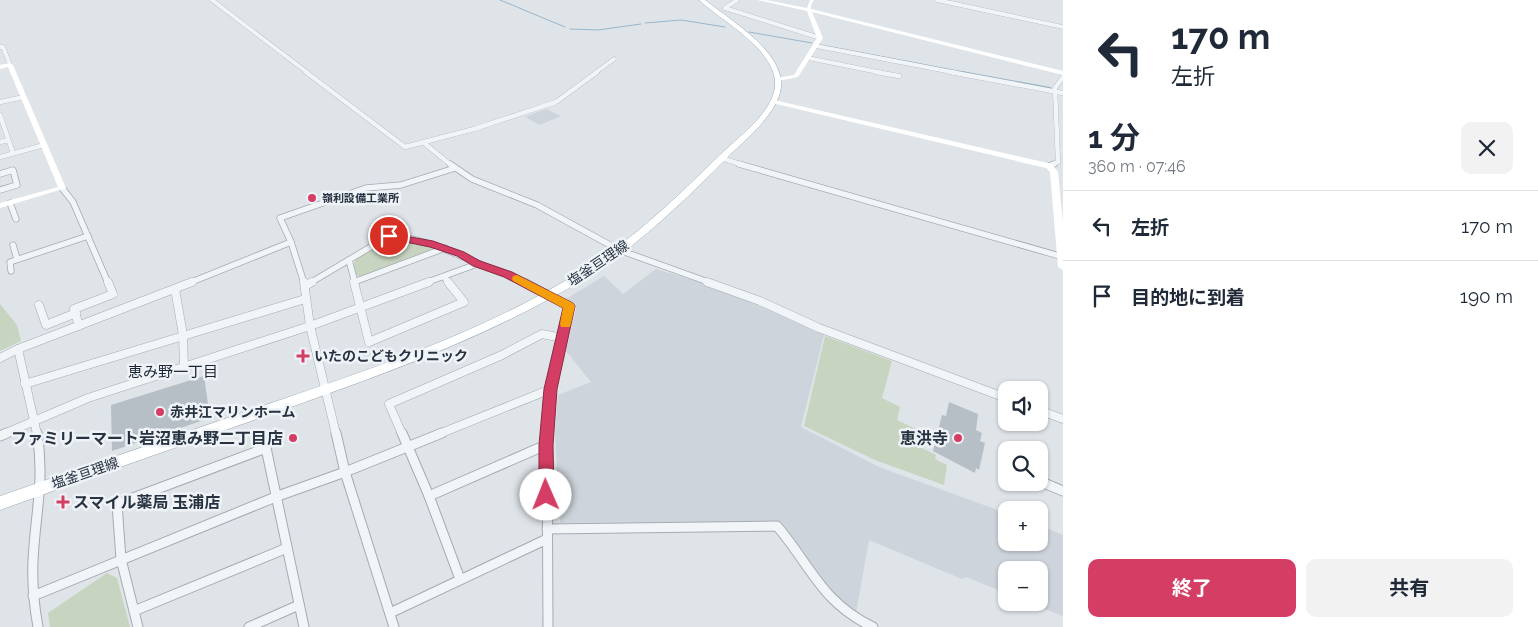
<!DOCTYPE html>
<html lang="ja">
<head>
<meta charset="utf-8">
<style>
	body { margin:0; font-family:Raleway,"Noto Sans JP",sans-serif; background:#f2f2f3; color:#1f2937; height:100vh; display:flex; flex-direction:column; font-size:19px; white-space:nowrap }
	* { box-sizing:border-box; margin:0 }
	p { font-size:16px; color:#747a83 }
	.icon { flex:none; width:28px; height:28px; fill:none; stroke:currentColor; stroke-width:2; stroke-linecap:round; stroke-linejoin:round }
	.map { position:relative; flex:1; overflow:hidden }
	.side { display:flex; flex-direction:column; background:#fff; width:475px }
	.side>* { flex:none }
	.banner { background:#fff; color:#1f2937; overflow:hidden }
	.controls { position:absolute; left:998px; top:381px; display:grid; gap:10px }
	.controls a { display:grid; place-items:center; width:50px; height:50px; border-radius:10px; background:#fff; box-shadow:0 1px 4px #0004; font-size:25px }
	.pin { position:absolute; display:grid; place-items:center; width:42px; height:42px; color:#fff; margin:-21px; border:2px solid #fff; border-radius:50%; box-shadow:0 1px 5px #0007 }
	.me { position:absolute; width:55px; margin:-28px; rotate:359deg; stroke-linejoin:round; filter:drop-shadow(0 0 4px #0008) }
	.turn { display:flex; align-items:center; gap:18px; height:105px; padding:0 25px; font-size:22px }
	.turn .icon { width:65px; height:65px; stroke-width:2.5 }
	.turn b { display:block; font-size:35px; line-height:42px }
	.round { display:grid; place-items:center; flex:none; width:52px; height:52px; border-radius:10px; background:#f2f2f3 }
	.head { display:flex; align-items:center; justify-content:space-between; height:85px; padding:0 25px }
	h1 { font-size:30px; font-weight:700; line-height:38px }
	.primary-button { display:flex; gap:10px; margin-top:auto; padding:10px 25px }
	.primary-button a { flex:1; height:58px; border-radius:10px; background:#d53e64; color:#fff; font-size:20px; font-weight:700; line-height:58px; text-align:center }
	.primary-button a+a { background:#f2f2f3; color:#1f2937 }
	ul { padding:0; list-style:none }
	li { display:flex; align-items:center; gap:15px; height:70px; padding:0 25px; border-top:1px solid #e0e1e3 }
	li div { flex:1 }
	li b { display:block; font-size:19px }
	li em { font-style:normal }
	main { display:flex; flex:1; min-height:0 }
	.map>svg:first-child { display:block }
	.built { fill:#cdd4db }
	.green { fill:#c7d4c0 }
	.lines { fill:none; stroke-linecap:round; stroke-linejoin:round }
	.stream-far1 { stroke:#98b6cb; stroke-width:1 }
	.stream { stroke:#98b6cb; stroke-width:2 }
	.building { fill:#b6bec6 }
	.street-far4-casing { stroke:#a4abb3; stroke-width:4.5 }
	.street-far3-casing { stroke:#a4abb3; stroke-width:5 }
	.street-far2-casing { stroke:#a4abb3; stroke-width:7 }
	.street-far1-casing { stroke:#a4abb3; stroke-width:9 }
	.street-casing { stroke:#a4abb3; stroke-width:11 }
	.primary-casing { stroke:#9eaab6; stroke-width:1 }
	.street-far4 { stroke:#f2f5f7; stroke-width:4 }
	.street-far3 { stroke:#f2f5f7; stroke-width:4.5 }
	.street-far2 { stroke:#f2f5f7; stroke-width:5.5 }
	.street-far1 { stroke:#f2f5f7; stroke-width:8 }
	.street { stroke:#f2f5f7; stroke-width:9 }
	.secondary { fill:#fff; fill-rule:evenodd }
	.primary { fill:#fff; fill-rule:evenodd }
	.route { fill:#d53e64; stroke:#8a2841 }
	.slow { fill:#f59e0b }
	.poi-dot { fill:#d53e64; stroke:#eff3f7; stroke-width:2 }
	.labels { text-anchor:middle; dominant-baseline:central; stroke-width:5; stroke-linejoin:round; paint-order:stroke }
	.far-poi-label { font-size:11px; font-weight:bold; fill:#273341; stroke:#eff3f7; text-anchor:start }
	.street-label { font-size:14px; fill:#273341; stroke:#eff3f7 }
	.poi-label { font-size:14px; font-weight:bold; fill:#273341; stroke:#eff3f7; text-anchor:start }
	.neighbourhood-label { font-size:15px; fill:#192432; stroke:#eff3f7 }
	.near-poi-label { font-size:16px; font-weight:bold; fill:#273341; stroke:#eff3f7; text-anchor:end }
</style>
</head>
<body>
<main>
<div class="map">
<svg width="1063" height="627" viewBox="0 0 1063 627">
	<rect width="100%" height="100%" fill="#dfe4e9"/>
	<g class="built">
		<path d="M546 109 561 116 540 125 525 117Z"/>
		<path d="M656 269 721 289 824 335 801 427 879 467 1006 513V542H1039V525L1063 535V616L1029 603 1039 602V570H1006V593L966 577 962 579 869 540 856 613 845 607 832 593 779 522 560 523 555 432 558 395 591 382 566 351 576 308 566 299 604 276 623 294Z"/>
	</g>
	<g class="green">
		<path d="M391 238 435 247 434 250 362 277 356 275 354 263 356 259Z"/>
		<path d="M0 304 17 325 21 341 0 351Z"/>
		<path d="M825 336 892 361 882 398 900 407 897 420 916 429 914 444 936 455 935 459 947 465 944 485 875 460 804 426Z"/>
		<path d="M107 573 117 578 130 627H50L48 613Z"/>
	</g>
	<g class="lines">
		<g class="stream-far1">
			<path d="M500 0 565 27"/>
			<path d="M645 23 681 20 725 27"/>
			<path d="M570 29 598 30 641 24"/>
			<path d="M749 32 812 43"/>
			<path d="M821 45 969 73"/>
		</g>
		<path class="stream" d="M962 72 1050 88"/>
	</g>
	<g class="building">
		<path d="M204 376 210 418 112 451 111 405Z"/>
		<path d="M949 402 978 414 976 430 982 433 980 441 985 443 979 470 976 468 975 473 933 451 942 415 946 416Z"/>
	</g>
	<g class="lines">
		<g class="street-far4-casing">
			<g id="street-far4">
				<path d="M212 0 308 73"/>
				<path d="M937 0 1063 27"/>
				<path d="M725 8 820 38"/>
				<path d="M725 8 737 0"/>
				<path d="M816 46 957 73"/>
				<path d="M0 47H3L10 65"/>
				<path d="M808 58 883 73"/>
				<path d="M595 73 614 59"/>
			</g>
		</g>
		<g class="street-far3-casing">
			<g id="street-far3">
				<path d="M306 72 405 147 474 129 556 102 597 72"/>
				<path d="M876 72 899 76"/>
				<path d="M950 72 1063 93"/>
				<path d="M0 102 24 97"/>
				<path d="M0 115 13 153"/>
				<path d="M0 142 8 140"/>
				<path d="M424 143 451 165"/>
				<path d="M0 157 44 145"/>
				<path d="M721 158 743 165"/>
				<path d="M1051 165 1058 162 1055 88 1063 77"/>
			</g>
		</g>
		<g class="street-far2-casing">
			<g id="street-far2">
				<path d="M450 164 472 179 537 205 619 250 711 283"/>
				<path d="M739 164 1063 257"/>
				<path d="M1049 166 1054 164"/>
				<path d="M0 174 13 170 17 185 0 190"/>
				<path d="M62 188 73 202 108 283"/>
				<path d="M10 203 16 219"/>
				<path d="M13 245 17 259"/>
				<path d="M349 260 355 283"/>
				<path d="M11 271 10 262 88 236"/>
				<path d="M444 277 449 283"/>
				<path d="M354 282 445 248"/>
				<path d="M189 283 291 242"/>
				<path d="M304 283 291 242 280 218 366 188 401 185 455 168"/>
				<path d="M310 283 389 236 412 239 434 245 527 283"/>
				<path d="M425 283 477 264"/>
			</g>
		</g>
		<g class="street-far1-casing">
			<g id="street-far1">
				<path d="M304 282 310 326 336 434"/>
				<path d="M354 282 369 342 464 302 448 282"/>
				<path d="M524 282 569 306 551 389 547 434"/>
				<path d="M707 282 760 301 819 328 1006 398"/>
				<path d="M305 286 312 282"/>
				<path d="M175 289 183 335 184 368"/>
				<path d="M39 305 46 325 76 313"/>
				<path d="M79 326 74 309 113 294 108 282"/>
				<path d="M18 349 37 434"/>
				<path d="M0 358 18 349 192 282"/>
				<path d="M25 384 305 299"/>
				<path d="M1039 410 1063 419"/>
				<path d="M4 434 88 398 310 326 429 282"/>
				<path d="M402 434 389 404 502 355 542 334 562 338"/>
				<path d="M439 434 551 389"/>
			</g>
		</g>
		<g class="street-casing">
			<g id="street">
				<path d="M37 433C45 481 35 515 33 561 32 583 34 605 38 627"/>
				<path d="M336 433 345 472 394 627"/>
				<path d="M402 433 429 496 460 579"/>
				<path d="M547 433 548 627"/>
				<path d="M0 436 7 433"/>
				<path d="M1039 481 1063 491"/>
				<path d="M429 496 546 445"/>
				<path d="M547 529 777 526C811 566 822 603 873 627"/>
				<path d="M33 596 278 496 345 472 442 433"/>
				<path d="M134 611 287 548"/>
				<path d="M390 613 547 539"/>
				<path d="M138 627 121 559 117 504 266 448 304 627"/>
				<path d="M249 627 299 605"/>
			</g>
		</g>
		<g class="primary-casing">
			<path id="primary" d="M699 0H705C729 19 778 48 781 81 784 110 744 140 726 159 684 201 640 244 589 276 492 336 384 374 277 412 185 444 92 477 0 510V496C93 464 186 432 280 400 390 363 503 324 600 259 645 229 684 190 723 152 741 135 778 108 775 80 771 47 722 21 699 0Z"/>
		</g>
		<use href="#street-far4" class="street-far4"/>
		<use href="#street-far3" class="street-far3"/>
		<use href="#street-far2" class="street-far2"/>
		<use href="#street-far1" class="street-far1"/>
		<use href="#street" class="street"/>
		<g class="secondary">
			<path d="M757 0H766L807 8 810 0H814L811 5V9L1063 71V75L812 12 823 38 798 77 778 81 775 79 776 78 794 75 817 38 807 11Z"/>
			<path d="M10 63 13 65 66 188 0 208V203L58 187 8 67 0 69V65Z"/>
			<path d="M774 100 1052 164 1058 172 1063 223V270L1058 267 1050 172 1046 168 772 103V101Z"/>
		</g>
		<use href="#primary" class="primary"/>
	</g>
	<path class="route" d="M389 233 433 241 464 252 480 261 512 272 573 303 575 306 557 389 553 445 554 495 552 500 546 502 541 500 539 495V445L544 389 563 308 504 277 473 266 457 256 430 247 386 238V234Z"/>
	<path class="slow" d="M517 275 573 303 575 306 570 327H561L560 324 563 308 513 281 512 279 513 276Z"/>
	<g class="poi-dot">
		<circle cx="312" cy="198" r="5"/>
		<path d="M300.5 348.5h5v5h5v5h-5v5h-5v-5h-5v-5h5z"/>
		<circle cx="160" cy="412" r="5"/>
		<circle cx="293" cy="438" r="5"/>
		<circle cx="958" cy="438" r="5"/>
		<path d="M60.5 494.5h5v5h5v5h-5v5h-5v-5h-5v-5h5z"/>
	</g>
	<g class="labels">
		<g class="far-poi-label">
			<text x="322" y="198">嶺利設備工業所</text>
		</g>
		<g class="street-label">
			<text transform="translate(598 263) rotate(-34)">塩釜亘理線</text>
			<text transform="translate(85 473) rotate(-19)">塩釜亘理線</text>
		</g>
		<g class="poi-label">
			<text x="314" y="356">いたのこどもクリニック</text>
			<text x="170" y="412">赤井江マリンホーム</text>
		</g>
		<g class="neighbourhood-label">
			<text x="173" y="372">恵み野一丁目</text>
		</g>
		<g class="near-poi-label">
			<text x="283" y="438">ファミリーマート岩沼恵み野二丁目店</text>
			<text x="948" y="438">恵洪寺</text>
			<text x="73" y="502" text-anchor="start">スマイル薬局 玉浦店</text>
		</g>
	</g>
</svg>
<div class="controls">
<a><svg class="icon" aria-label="sound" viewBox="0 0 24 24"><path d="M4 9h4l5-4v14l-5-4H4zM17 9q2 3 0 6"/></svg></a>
<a><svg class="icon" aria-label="search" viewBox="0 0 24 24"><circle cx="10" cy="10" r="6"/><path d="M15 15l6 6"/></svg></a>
<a>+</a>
<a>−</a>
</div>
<div class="pin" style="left:389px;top:236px;background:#d93025"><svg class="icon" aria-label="arrive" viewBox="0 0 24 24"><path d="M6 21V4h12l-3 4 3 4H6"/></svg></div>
<svg class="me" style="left:546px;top:495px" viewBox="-20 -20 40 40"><circle r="19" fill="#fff"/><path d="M0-13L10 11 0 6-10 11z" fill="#d53e64"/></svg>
</div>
<section class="side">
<div class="banner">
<div class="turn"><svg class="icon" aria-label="left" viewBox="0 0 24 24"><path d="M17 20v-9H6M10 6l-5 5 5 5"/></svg><div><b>170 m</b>左折</div></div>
</div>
<div class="head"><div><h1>1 分</h1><p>360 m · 07:46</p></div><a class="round"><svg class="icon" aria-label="close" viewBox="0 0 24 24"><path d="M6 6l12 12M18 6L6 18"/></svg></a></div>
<ul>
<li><svg class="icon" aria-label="left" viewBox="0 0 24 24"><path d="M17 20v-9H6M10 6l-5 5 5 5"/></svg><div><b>左折</b></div><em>170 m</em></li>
<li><svg class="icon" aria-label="arrive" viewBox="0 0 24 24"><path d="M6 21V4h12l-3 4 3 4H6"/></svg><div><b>目的地に到着</b></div><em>190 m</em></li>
</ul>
<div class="primary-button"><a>終了</a><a>共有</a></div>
</section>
</main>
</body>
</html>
